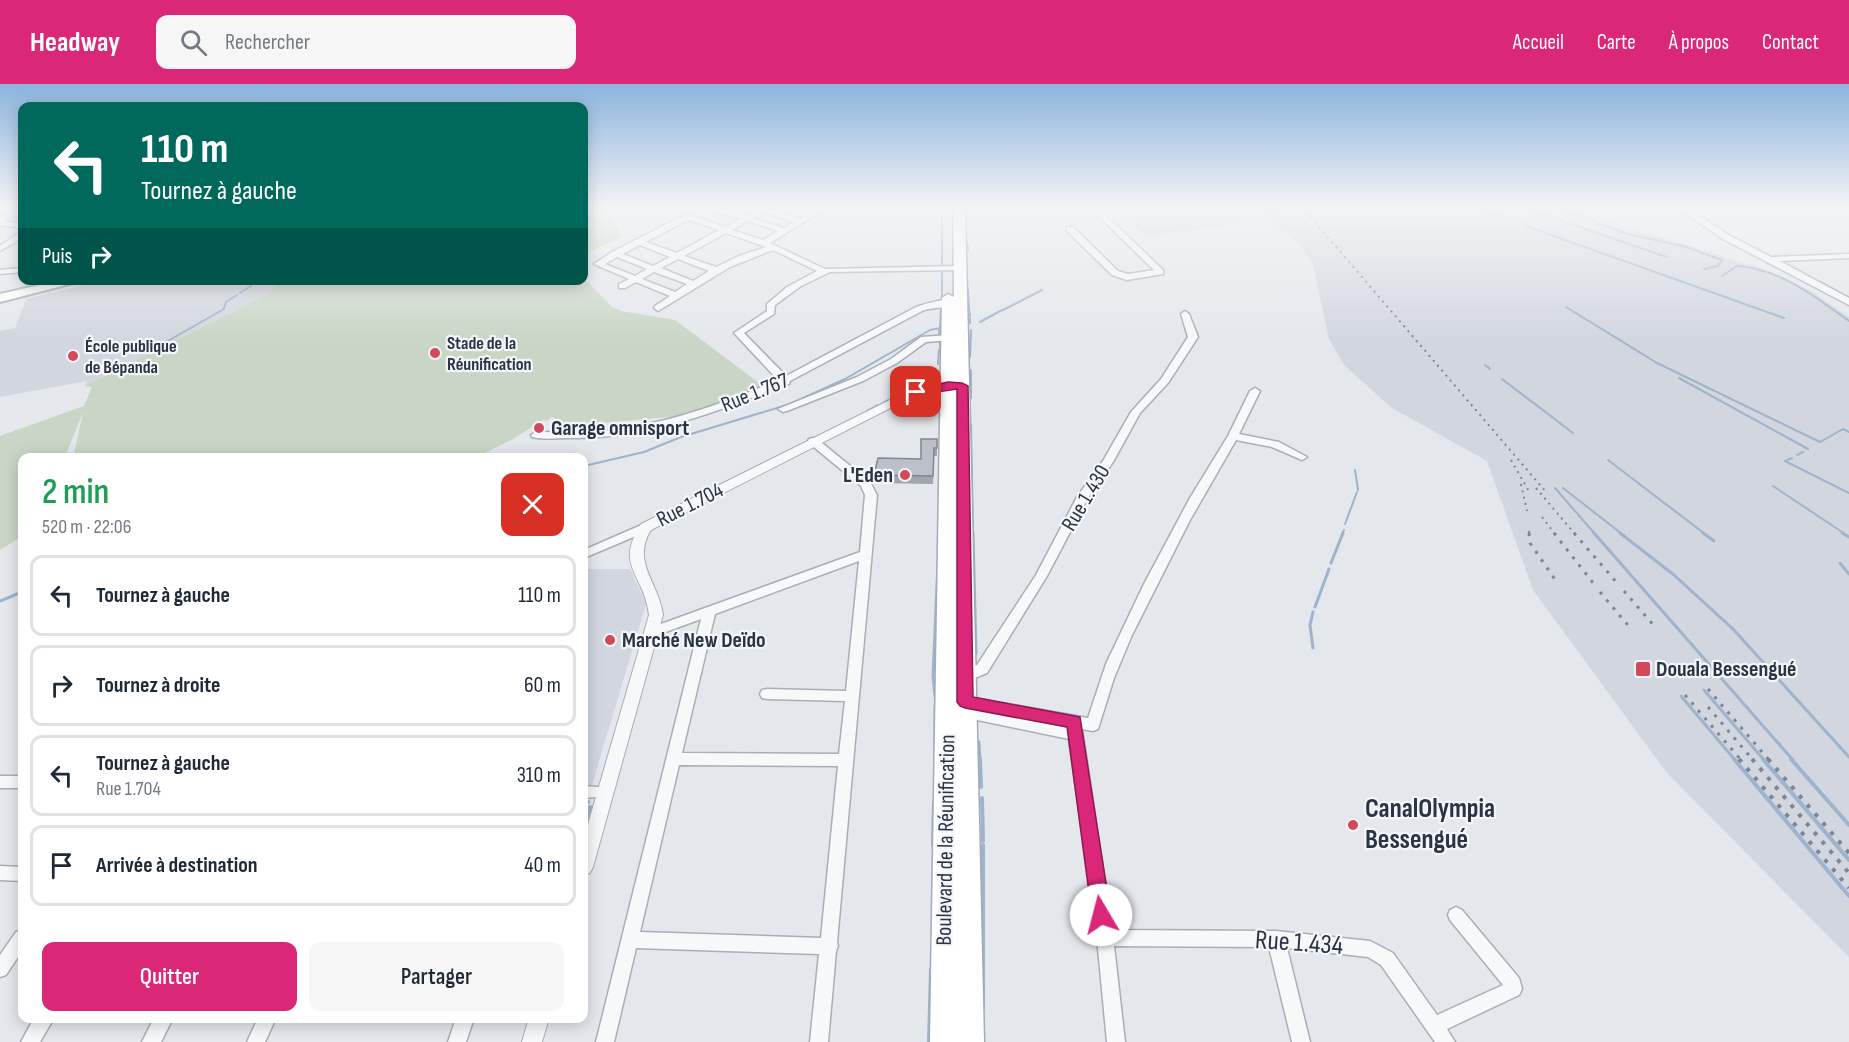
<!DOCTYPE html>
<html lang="fr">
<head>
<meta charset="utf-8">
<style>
	body { margin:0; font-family:"Sofia Sans Condensed",sans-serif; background:#f6f6f7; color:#1f2937; height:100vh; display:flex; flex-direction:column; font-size:22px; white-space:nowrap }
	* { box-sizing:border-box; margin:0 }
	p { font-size:20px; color:#747a83 }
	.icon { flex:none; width:33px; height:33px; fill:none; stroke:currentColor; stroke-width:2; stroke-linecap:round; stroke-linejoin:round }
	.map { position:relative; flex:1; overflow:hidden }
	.sheet { position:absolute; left:18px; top:369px; width:570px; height:570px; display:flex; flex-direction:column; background:#fff; border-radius:12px; box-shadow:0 3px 15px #0003 }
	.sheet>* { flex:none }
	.hud { position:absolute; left:18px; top:18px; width:570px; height:183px; border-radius:12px; box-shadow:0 3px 15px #0003; background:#00695c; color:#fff; overflow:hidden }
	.pin { position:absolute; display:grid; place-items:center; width:51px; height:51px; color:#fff; margin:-26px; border-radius:12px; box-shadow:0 3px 9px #0006 }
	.me { position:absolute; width:66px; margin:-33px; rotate:352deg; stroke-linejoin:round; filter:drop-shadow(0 0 4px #0008) }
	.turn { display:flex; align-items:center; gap:21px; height:126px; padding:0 24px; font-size:27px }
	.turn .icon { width:78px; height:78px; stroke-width:2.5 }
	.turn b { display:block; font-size:42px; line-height:51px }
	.then { display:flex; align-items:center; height:57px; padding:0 24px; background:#0003; gap:12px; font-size:22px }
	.round { display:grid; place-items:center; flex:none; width:63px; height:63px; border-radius:12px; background:#f6f6f7 }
	.summary { display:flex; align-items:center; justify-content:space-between; height:102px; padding:0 24px }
	h1 { font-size:36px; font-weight:600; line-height:45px; color:#1e9e55 }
	.cta { display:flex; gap:12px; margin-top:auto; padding:12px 24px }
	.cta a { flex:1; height:69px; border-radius:12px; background:#db2777; color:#fff; font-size:24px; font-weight:600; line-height:69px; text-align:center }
	.cta a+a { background:#f6f6f7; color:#1f2937 }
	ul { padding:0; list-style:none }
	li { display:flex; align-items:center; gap:18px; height:81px; margin:0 12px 9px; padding:0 12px; border:3px solid #e0e1e3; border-radius:12px }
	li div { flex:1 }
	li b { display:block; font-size:22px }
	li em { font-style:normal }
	header { display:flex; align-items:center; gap:36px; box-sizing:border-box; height:84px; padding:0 30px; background:#db2777; color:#fff }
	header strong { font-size:28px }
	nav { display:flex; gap:33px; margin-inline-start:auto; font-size:21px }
	.search { width:420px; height:54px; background:#f6f6f7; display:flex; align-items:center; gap:15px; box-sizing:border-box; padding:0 21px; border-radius:12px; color:#747a83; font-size:22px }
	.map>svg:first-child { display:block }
	.built { fill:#d2d6de }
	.green { fill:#c9d6c5 }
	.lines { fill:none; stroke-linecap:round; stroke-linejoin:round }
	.stream-far2 { stroke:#9fb4cc; stroke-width:2 }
	.stream-far1 { stroke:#9fb4cc; stroke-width:3 }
	.stream { stroke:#9fb4cc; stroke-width:4 }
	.minor-casing { stroke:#a9aeb7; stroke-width:3 }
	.tertiary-casing { stroke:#a9aeb7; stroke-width:2 }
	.secondary-casing { stroke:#a9aeb7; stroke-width:4 }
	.primary-casing { stroke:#a3abb8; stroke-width:3 }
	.minor { fill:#f7f8fa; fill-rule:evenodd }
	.tertiary { fill:#f7f8fa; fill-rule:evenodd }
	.secondary { fill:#fff; fill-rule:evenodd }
	.primary { fill:#fff; fill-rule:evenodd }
	.rail-far2 { stroke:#7d8696; stroke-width:2; stroke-dasharray:2 4.5; stroke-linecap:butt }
	.rail-far1 { stroke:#7d8696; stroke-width:3; stroke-dasharray:3 7; stroke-linecap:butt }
	.rail { stroke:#7d8696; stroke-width:4; stroke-dasharray:4 8; stroke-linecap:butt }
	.wall { fill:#a1a5ae }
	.building { fill:#bbc0ca; stroke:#83868d; stroke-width:1.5 }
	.route { fill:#db2777; stroke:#8e194d; stroke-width:1.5 }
	.poi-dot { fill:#d1495b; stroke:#f4f6f9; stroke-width:2 }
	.labels { text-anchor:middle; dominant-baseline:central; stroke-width:4.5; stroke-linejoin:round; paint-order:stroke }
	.far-poi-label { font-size:18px; font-weight:bold; fill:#2b3445; stroke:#f4f6f9; text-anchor:start }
	.street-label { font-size:22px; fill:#2b3445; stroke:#f4f6f9 }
	.poi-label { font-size:22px; font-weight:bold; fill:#2b3445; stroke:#f4f6f9; text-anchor:start }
	.near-poi-label { font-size:27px; font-weight:bold; fill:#2b3445; stroke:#f4f6f9; text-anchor:start }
	.near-street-label { font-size:27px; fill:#2b3445; stroke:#f4f6f9 }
</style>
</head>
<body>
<header>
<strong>Headway</strong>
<div class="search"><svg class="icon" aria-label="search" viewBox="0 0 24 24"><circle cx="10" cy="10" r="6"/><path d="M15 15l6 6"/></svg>Rechercher</div>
<nav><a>Accueil</a><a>Carte</a><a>À propos</a><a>Contact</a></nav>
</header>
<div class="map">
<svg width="1849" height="958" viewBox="0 0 1849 958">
	<rect width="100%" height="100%" fill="#e4e7ec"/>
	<g class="built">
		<path d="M1114 123H1565L1760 184 1811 207 1849 233V873L1667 689 1533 506 1487 377 1392 324 1344 281 1329 255 1313 180 1302 164 1285 148 1266 136 1146 153Z"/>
		<path d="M103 197H276L277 198 264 212 85 302 87 297 0 313V247L15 244 26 215Z"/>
		<path d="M584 485H630L646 520 592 701H584Z"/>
	</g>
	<g class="green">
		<path d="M584 123H607L622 153 584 170Z"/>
		<path d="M584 194 612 223 621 227 675 236 763 302 682 332 601 339 588 348 552 333 547 337 543 336 513 355 474 374 76 373 74 370 83 328 65 373 22 374V452L0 466V352L84 322 92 303 85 302 264 212 277 199 276 197 584 196Z"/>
	</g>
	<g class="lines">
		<g class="stream-far2">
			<path d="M942 123V135"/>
			<path d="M966 123V147"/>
			<path d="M1259 123 1270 130"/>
			<path d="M1267 123 1276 129"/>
			<path d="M1473 123 1508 135"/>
			<path d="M1521 123 1667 173"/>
			<path d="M1563 125 1627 150 1683 162 1722 176 1718 182 1704 185"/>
			<path d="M1686 130 1719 152"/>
			<path d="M942 136V183"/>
			<path d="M1526 142 1784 234"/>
			<path d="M967 159 968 166"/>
			<path d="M942 185V219"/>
			<path d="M1722 192 1737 182C1781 185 1814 212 1849 237"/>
			<path d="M1821 198 1849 214"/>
			<path d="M87 199 95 196"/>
			<path d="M968 206 969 223"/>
			<path d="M240 209 251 202"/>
			<path d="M969 223 970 232"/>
			<path d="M1566 223 1657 279 1820 358 1843 345 1849 348"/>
			<path d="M224 224 226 218 237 211"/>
			<path d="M1003 226 1042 206"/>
			<path d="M970 234V239"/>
			<path d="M980 238 1002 226"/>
			<path d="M940 243 941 224"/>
			<path d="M939 246 940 264"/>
			<path d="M166 258 224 225"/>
			<path d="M970 273 971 246"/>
			<path d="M938 280 939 266"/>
			<path d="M1485 281 1490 285"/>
			<path d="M971 286V304"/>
			<path d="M1679 294 1808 365"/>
			<path d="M1502 295 1573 349"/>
			<path d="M912 304 933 293 935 288"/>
			<path d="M971 305V314"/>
			<path d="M881 320 888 316"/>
			<path d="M867 327 878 321"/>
			<path d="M971 341 973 450"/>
			<path d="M1797 371 1803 368"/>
			<path d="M1792 374 1785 377 1849 409"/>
			<path d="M1608 376 1705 450"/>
			<path d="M584 382 644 368 681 353 790 320 845 295 930 246 940 244"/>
			<path d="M1355 386 1358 406"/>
			<path d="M1773 402 1845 450"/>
			<path d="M1555 404 1595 450"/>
			<path d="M1563 404 1622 450"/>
			<path d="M1345 440 1357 408"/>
			<path d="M1342 450 1344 446"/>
		</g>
		<g class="stream-far1">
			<path d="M973 449 976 569"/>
			<path d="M1594 449 1793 676"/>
			<path d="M1620 449 1674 491 1733 545 1849 673"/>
			<path d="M1703 449 1714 457"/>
			<path d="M1842 449 1849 453"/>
			<path d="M1331 479 1343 449"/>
			<path d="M1840 479 1849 490"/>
			<path d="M0 517 22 508"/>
			<path d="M1315 523 1329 485"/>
			<path d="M1313 528 1310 541 1313 564"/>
			<path d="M1704 606 1764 676"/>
			<path d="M1681 612 1735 676"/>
			<path d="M936 621 933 592 938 479"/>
			<path d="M935 622V672"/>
			<path d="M979 658 980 676"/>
		</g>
		<g class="stream">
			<path d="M980 675 981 703"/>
			<path d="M1734 675 1849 812"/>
			<path d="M1763 675 1849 776"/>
			<path d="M1791 675 1849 741"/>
			<path d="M982 714 983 757"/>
			<path d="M584 718H588"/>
			<path d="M584 746 590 723"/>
			<path d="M933 761 934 719"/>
			<path d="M983 761V926"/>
			<path d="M929 958 931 885"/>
		</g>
		<g class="minor-casing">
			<g id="minor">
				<path d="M19 123H22V128L4 137 22 140V144L0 141V133Z"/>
				<path d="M706 123H715L746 132 758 126 757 123H771L770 125 800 135 820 123H828L770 159 825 185 960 182 964 184 960 186 830 188 801 202 775 221 774 230 744 249 786 292 916 223C928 219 949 212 960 219 950 225 934 222 922 227L790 297 789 300H784C715 330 645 355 569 354 557 354 544 356 532 353L531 351 536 348C554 348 573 349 592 348 658 343 718 322 778 296L734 249 767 227V220L787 203 817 187 773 166 730 183 658 227 654 224 655 222 670 212 636 198 625 204H619V200L629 195 594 180 612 168 684 131H690L725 143 740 135 706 125ZM764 128 794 138 784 144 753 134ZM688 136 719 146 677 169 646 158ZM747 137 778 147 763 156 732 146ZM726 149 766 163 739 172 716 183 684 172ZM640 161 670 173 653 182 623 170ZM617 173 647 185 635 192 605 180ZM678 175 709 187 693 197 661 184ZM654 188 687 200 675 208 642 195Z"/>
				<path d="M1089 123H1097L1163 186V190L1127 196 1112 191 1067 147V143H1073L1118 187 1128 190 1154 186Z"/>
				<path d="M1676 123H1724L1721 125 1690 126 1729 151 1771 173 1849 170V174L1780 177 1849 214V221L1723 155Z"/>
				<path d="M19 149H22V154L0 167V162Z"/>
				<path d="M22 184V188L0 190V186Z"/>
				<path d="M1185 227 1189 230 1198 253 1168 299 1140 329 1113 378 1088 414 1047 492 987 589 965 598 960 597 958 593 960 589 977 581 1036 491 1077 413 1103 377 1131 328 1161 295 1188 253 1181 230Z"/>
				<path d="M948 251 953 254 951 256 926 258 897 279 863 297 787 327 783 328 778 325 857 293 891 275 921 253Z"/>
				<path d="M1255 304 1260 307 1239 350 1279 358 1307 373 1302 376 1272 363 1236 356 1190 436 1132 551 1114 594 1098 645 1093 647 1082 645 1112 846 1276 847 1370 857 1393 869 1437 931 1503 901 1450 836 1448 831 1450 826 1456 823 1462 826 1519 894 1522 905 1519 911 1447 945 1455 958H1435L1381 881 1368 873 1287 864 1310 958H1292L1269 863 1114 862 1125 958H1107L1097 854 1069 655 963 633 958 632 956 628 958 624 963 623 956 621 954 617 956 613 961 612 1088 634 1106 580 1144 500 1190 414 1228 352 1250 307ZM976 625 1068 642V644Z"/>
				<path d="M813 354 817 355 870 398 877 411 837 858 838 862 836 867 828 958H810L819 870 636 864 614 958H596L701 535 652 553 647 551 646 548 647 545 860 468 865 411 861 402 809 359 808 357 809 355ZM859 477 846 607 767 605 762 606 760 610 762 614 767 615 845 617 839 670 682 669 715 530ZM679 681 838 682 821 854 640 848Z"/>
				<path d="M646 439 650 440 652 443 650 446 584 474V466Z"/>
				<rect x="0" y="692" width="22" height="12"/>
				<path d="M584 702 610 704 612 708 610 712 584 714Z"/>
				<path d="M0 782 22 783V797L0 796Z"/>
				<path d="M22 846V867L6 891 0 893V871L16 848Z"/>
				<path d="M34 934H54L40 958H21Z"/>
				<path d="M154 934H173L161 958H142Z"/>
				<path d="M258 934H276L265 958H247Z"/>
				<path d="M456 934H474L466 958H448Z"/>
			</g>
		</g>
		<g class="tertiary-casing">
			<g id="tertiary">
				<path d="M957 299 962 302 961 304 927 308 910 314 651 446C631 478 659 499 663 531L593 783 590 789 584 791V754L649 531C644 489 614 483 641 440L902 310 925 302Z"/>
				<path d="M529 934H549L542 958H522Z"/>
			</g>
		</g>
		<g class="secondary-casing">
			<path id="secondary" d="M62 196H85L0 218V210Z"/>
		</g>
		<g class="primary-casing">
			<path id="primary" d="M953 123H965L984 958H930L942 214 948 210 954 213Z"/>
		</g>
		<use href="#minor" class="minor"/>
		<use href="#tertiary" class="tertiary"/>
		<use href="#secondary" class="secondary"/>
		<use href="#primary" class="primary"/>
		<g class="rail-far2">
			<path d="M1302 123 1546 408"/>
			<path d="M1511 376 1530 409"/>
			<path d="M1521 400 1527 427"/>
			<path d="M1536 404 1575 450"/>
			<path d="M1542 433 1555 450"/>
			<path d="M1529 447V450"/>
		</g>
		<g class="rail-far1">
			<path d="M1529 449 1530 459 1556 497"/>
			<path d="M1554 449 1594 500"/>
			<path d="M1574 449 1618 500"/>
			<path d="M1624 507 1656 544"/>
			<path d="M1600 508 1632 546"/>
			<path d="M1708 605 1769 676"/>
			<path d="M1685 611 1741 676"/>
			<path d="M1708 623 1753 676"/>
		</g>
		<g class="rail">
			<path d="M1739 675 1849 804"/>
			<path d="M1752 675 1849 789"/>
			<path d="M1768 675 1849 769"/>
		</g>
	</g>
	<path class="wall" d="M937 355V372H934L933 400 875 399 874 391 921 375Z"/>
	<path class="building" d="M921 355H937V364H934L933 392 874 391 878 374 921 375Z"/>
	<linearGradient id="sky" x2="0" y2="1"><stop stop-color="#8bb4dd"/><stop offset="0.48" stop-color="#f3f4f6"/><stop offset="1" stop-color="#f3f4f6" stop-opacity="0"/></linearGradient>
	<rect width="1849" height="257" fill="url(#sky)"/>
	<path class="route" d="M948 298 962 299 968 302 973 613 1080 633 1111 831 1108 838 1101 840 1095 838 1092 831 1067 643 965 624 960 622 957 618V305L916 311 910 308 912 306Z"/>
	<g class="poi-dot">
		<circle cx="435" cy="269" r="6"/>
		<circle cx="73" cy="272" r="6"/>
		<circle cx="539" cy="344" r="6"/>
		<circle cx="905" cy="391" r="6"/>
		<circle cx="610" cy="556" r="6"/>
		<rect x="1635" y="577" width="16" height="16" rx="3"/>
		<circle cx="1353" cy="741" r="6"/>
	</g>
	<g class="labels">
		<g class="far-poi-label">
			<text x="447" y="259">Stade de la<tspan x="447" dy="21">Réunification</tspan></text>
			<text x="85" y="262">École publique<tspan x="85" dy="21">de Bépanda</tspan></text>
		</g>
		<g class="street-label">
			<text transform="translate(755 309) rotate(-22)">Rue 1.767</text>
			<text transform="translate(1086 414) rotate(-59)">Rue 1.430</text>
			<text transform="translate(690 421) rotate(-27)">Rue 1.704</text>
			<text transform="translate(946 756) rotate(-89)">Boulevard de la Réunification</text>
		</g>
		<g class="poi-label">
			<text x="551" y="344">Garage omnisport</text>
			<text x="893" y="391" text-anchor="end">L'Eden</text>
			<text x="622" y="556">Marché New Deïdo</text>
			<text x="1656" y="585">Douala Bessengué</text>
		</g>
		<g class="near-poi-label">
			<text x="1365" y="725">CanalOlympia<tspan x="1365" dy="31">Bessengué</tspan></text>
		</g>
		<g class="near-street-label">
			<text transform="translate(1299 859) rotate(4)">Rue 1.434</text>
		</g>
	</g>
</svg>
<div class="pin" style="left:916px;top:308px;background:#d93025"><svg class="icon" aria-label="arrive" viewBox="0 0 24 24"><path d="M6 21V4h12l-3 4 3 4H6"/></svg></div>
<svg class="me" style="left:1101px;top:831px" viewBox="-20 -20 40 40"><circle r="19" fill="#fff"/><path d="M0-13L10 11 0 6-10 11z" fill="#db2777"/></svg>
<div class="hud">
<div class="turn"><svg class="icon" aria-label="left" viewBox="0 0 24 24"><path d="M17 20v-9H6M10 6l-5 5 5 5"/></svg><div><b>110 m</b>Tournez à gauche</div></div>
<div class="then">Puis<svg class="icon" aria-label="right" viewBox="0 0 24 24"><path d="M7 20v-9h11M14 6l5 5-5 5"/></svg></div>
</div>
<section class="sheet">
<div class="summary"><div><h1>2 min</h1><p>520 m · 22:06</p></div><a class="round" style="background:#d93025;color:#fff"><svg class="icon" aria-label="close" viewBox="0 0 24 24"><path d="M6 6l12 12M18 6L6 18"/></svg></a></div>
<ul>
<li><svg class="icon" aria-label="left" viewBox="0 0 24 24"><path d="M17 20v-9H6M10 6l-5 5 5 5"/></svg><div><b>Tournez à gauche</b></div><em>110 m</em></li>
<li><svg class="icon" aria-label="right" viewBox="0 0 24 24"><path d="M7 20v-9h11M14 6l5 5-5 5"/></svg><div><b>Tournez à droite</b></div><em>60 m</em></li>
<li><svg class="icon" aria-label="left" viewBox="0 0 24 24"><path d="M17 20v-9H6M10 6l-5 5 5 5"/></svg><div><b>Tournez à gauche</b><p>Rue 1.704</p></div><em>310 m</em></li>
<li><svg class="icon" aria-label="arrive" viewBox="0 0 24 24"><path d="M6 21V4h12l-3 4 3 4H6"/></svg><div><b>Arrivée à destination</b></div><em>40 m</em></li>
</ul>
<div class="cta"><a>Quitter</a><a>Partager</a></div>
</section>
</div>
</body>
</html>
